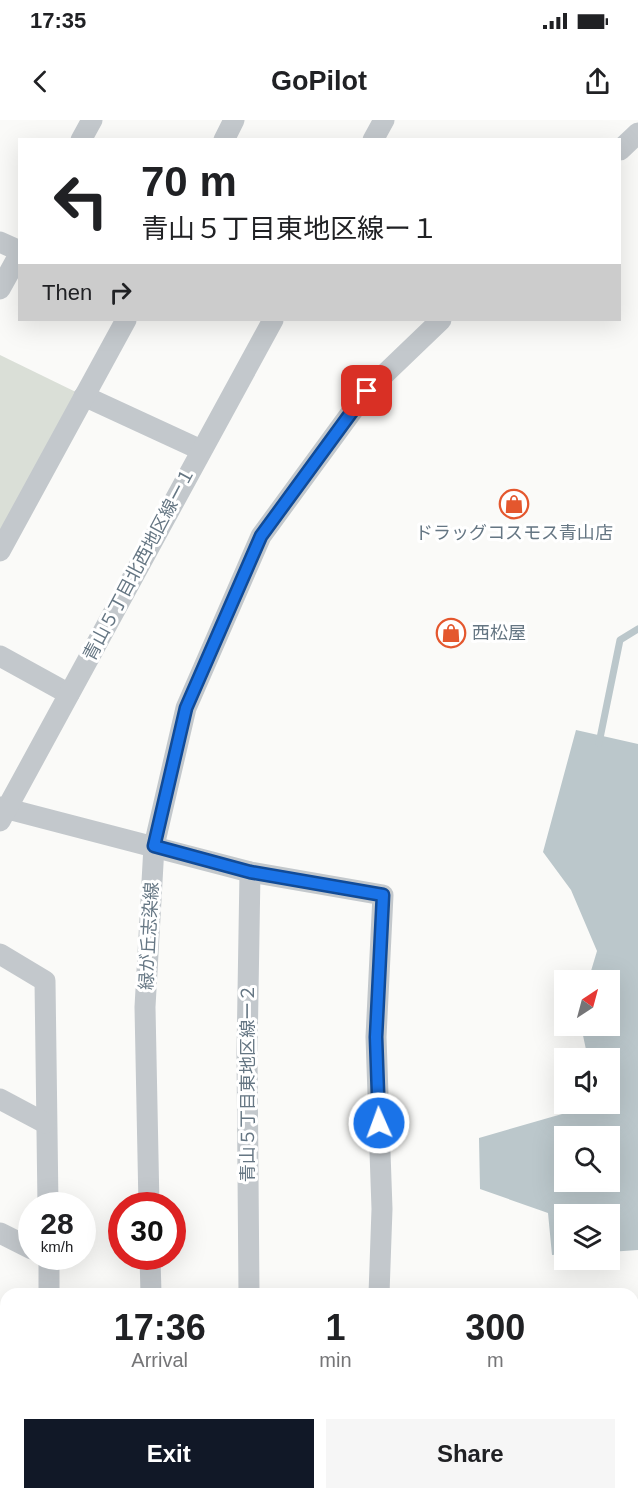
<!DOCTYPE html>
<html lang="en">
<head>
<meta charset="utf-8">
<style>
	body { margin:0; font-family:Arial,"Noto Sans JP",sans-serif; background:#f6f6f6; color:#202124; height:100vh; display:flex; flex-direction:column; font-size:22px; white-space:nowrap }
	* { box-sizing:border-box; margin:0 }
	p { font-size:20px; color:#757577 }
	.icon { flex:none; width:33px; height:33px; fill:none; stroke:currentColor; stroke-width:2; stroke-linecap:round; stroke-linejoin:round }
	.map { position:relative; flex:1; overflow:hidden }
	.sheet { position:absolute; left:0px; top:1168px; width:639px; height:212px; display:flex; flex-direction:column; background:#fff; border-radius:18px 18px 0 0; box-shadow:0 6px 24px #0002 }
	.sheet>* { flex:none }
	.guide { position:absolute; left:18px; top:18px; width:603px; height:183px; border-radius:0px; box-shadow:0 6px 24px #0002; background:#fff; color:#202124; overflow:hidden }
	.needle { width:39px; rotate:36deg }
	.buttons { position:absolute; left:554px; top:850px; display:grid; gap:12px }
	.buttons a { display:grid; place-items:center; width:66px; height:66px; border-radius:0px; background:#fff; box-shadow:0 6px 24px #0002; font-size:30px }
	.speed { position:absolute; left:18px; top:1072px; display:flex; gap:12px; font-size:30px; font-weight:700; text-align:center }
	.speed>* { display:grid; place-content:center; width:78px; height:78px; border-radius:50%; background:#fff; box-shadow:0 6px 24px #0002; line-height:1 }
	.speed small { font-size:15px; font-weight:400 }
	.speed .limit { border:9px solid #d22; background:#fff; color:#111 }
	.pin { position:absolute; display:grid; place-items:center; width:51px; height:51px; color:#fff; margin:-26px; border-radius:12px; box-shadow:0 3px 9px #0006 }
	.me { position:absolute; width:66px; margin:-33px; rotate:358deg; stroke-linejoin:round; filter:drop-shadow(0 0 4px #0008) }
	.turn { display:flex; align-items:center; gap:21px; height:126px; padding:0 24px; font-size:27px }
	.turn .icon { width:78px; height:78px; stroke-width:2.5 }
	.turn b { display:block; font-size:42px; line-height:51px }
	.then { display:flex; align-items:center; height:57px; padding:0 24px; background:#0003; gap:12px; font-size:22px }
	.eta { display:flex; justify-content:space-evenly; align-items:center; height:102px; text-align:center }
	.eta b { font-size:36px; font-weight:700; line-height:42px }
	.button { display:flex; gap:12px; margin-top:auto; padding:12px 24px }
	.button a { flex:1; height:69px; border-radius:0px; background:#111827; color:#fff; font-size:24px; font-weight:700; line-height:69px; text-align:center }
	.button a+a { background:#f6f6f6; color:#202124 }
	.status { display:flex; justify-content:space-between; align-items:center; height:42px; padding:0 30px; background:#fff; direction:ltr }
	.status svg { height:16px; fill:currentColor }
	header { display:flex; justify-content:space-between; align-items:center; height:78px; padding:0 24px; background:#fff; font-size:27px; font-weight:700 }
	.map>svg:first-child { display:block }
	.green { fill:#dadfd7 }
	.water { fill:#bbc7cb; fill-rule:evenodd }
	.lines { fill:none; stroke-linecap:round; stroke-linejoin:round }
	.stream { stroke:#bbc7cb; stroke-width:7 }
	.minor { stroke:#c3c8cc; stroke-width:21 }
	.route-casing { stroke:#114b97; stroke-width:15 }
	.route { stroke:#1a73e8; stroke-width:10 }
	.labels { text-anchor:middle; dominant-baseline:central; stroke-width:6; stroke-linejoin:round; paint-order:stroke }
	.poi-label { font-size:18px; fill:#657683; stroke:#fff }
	.street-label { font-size:18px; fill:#657683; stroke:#fff }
</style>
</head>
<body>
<div class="status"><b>17:35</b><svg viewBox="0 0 49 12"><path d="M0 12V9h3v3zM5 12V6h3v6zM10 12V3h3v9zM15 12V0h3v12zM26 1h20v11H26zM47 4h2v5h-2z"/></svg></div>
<header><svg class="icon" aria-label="back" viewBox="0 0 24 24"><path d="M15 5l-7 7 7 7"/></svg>GoPilot<svg class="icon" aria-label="share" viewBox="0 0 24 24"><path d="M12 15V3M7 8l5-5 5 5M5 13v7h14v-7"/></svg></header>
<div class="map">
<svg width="638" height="1379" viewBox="0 0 638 1379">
	<rect width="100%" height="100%" fill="#fafaf8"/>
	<g class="green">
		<path d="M0 235 84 276 0 431Z"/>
		<path d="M417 1374H508L506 1379H419Z"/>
	</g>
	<g class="water">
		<path d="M576 610 638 624V1130L609 1132V1095H564V1134L552 1135 548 1093 480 1069 479 1018 569 992 575 984H609V939H588L581 906H609V861H588L597 831 571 770 543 732ZM564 1017H609V1062H564Z"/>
		<path d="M633 1245H638V1379H514L517 1374H633Z"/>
	</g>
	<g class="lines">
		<path class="stream" d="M599 623 620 520 638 509"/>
		<g class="minor">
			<path d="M81 20 92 0"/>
			<path d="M224 20 234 0"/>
			<path d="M373 20 384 0"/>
			<path d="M620 30 638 13"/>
			<path d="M0 122 20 131"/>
			<path d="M0 169 20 133"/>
			<path d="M84 276 201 330"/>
			<path d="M0 431 126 200"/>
			<path d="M0 536 69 574"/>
			<path d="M0 687 250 752 383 775 376 917 382 1089 379 1174"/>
			<path d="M0 701 273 200"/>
			<path d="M0 834 45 861 48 1086"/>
			<path d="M0 979 45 1003"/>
			<path d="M149 1086 145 887 154 726 186 588 261 416 367 271 441 200"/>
			<path d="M0 1113 32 1129"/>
			<path d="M150 1137 151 1174"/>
			<path d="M49 1174V1137"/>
			<path d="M249 1174 247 934 250 752"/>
			<path d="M0 1258 6 1261"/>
			<path d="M40 1379 42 1374"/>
			<path d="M138 1379 139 1374"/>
			<path d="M237 1379 238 1374"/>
			<path d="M369 1379 370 1374"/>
		</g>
	</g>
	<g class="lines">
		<g class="route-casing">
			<path id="route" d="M367 271 261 416 186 588 154 726 250 752 383 775 376 917 379 1003"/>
		</g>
		<use href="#route" class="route"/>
	</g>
	<defs>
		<g id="shop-ring" transform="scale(1.5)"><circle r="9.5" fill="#fff" stroke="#e4572e" stroke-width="1.5"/><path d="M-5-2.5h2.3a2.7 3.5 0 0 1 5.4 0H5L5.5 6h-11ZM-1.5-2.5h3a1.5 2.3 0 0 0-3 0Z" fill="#e4572e"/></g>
	</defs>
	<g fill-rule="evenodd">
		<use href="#shop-ring" x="514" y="384"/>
		<use href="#shop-ring" x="451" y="513"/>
	</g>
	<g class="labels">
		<g class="poi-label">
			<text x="514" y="413">ドラッグコスモス青山店</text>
			<text x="472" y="513" text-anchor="start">西松屋</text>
		</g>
		<g class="street-label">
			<text transform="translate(139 444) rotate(-62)">青山５丁目北西地区線ー１</text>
			<text transform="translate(149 816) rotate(-87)">緑が丘志染線</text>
			<text transform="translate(248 963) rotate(-90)">青山５丁目東地区線ー２</text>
		</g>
	</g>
</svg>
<div class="buttons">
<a><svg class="needle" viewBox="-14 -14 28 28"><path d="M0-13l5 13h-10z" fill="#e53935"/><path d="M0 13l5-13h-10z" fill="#757577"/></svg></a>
<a><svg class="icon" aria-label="sound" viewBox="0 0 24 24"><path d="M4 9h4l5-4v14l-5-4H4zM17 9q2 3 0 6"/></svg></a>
<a><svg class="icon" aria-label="search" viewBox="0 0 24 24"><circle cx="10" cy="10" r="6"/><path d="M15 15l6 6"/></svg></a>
<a><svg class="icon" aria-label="layers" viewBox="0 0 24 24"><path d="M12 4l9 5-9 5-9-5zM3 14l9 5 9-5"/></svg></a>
</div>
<div class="speed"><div>28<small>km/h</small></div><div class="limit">30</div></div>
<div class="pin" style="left:367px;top:271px;background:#d93025"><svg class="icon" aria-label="arrive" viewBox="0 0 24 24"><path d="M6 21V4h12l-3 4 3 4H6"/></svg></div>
<svg class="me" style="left:379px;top:1003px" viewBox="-20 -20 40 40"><circle r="17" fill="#1a73e8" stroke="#fff" stroke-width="3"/><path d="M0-11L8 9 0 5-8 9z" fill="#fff"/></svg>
<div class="guide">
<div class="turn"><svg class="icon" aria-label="left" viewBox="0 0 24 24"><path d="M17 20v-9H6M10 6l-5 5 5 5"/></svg><div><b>70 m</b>青山５丁目東地区線ー１</div></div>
<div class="then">Then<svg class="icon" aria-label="right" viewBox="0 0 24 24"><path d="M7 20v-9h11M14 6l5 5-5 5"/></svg></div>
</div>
<section class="sheet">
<div class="eta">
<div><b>17:36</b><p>Arrival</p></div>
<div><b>1</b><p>min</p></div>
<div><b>300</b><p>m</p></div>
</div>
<div class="button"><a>Exit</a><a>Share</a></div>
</section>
</div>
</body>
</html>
